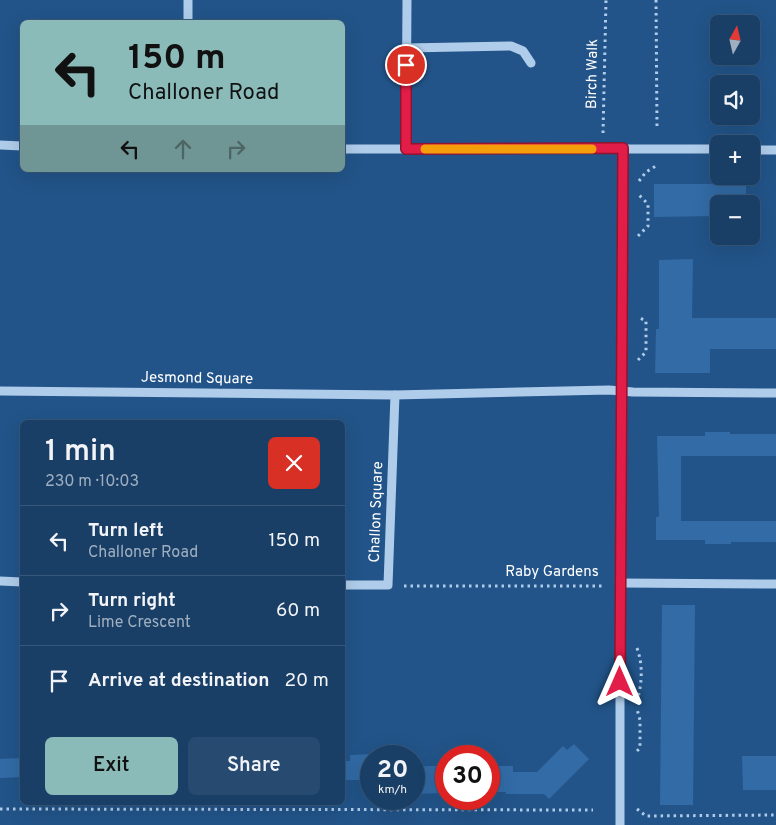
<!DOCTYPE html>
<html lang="en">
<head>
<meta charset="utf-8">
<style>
	body { margin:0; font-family:Overpass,sans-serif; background:#274a70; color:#f1f3f6; height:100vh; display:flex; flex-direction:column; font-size:19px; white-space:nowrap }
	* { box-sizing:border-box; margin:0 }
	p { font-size:16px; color:#9fafc0 }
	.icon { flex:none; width:28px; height:28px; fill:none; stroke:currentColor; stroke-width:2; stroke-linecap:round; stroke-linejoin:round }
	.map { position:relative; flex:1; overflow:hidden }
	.panel { position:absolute; left:20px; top:420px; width:325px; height:385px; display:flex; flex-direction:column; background:#1a3f67; border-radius:8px; box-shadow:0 5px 20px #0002,0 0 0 1px #38587b }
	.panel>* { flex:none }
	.guide { position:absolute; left:20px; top:20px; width:325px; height:152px; border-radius:8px; box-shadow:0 5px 20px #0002,0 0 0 1px #38587b; background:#8bbbb9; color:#111; overflow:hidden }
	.needle { width:32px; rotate:8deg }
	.buttons { position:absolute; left:710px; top:15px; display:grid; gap:10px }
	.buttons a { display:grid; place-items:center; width:50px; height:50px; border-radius:8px; background:#1a3f67; box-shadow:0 5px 20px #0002,0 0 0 1px #38587b; font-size:25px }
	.speed { position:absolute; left:360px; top:745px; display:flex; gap:10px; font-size:25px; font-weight:700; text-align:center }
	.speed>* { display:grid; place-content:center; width:65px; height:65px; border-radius:50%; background:#1a3f67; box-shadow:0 5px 20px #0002,0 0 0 1px #38587b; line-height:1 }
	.speed small { font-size:12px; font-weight:400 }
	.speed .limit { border:8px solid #d22; background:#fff; color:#111 }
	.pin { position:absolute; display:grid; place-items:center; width:42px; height:42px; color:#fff; margin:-21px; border:2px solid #fff; border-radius:50%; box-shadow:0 1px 5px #0007 }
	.me { position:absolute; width:55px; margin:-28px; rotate:0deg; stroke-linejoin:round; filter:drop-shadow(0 0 4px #0008) }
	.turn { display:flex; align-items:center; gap:18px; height:105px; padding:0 25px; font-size:22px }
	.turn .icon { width:65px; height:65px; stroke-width:2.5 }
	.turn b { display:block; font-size:35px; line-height:42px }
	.lanes { display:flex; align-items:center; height:48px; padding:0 25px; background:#0003; justify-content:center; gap:25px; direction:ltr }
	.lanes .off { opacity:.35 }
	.round { display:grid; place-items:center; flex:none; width:52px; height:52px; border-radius:8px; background:#274a70 }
	.headline { display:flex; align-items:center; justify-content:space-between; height:85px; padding:0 25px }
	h1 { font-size:30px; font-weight:600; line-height:38px }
	.cta { display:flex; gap:10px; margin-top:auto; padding:10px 25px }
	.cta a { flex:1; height:58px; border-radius:8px; background:#8bbbb9; color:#111; font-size:20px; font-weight:600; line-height:58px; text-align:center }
	.cta a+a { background:#274a70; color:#f1f3f6 }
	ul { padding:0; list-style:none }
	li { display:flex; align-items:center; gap:15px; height:70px; padding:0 25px; border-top:1px solid #38587b }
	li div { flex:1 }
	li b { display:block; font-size:19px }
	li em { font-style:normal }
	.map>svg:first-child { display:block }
	.building { fill:#326ba6 }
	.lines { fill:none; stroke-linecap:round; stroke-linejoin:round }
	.path { stroke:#afccea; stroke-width:3; stroke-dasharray:2.5 4; stroke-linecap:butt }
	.minor { stroke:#afccea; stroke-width:9 }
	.route-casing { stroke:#92132f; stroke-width:12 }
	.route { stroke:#e11d48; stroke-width:9 }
	.slow { stroke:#f59e0b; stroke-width:9 }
	.labels { text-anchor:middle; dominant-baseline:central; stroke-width:5; stroke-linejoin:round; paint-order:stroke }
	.street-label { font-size:15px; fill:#fff; stroke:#225489 }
</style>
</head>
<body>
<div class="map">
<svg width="776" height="825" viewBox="0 0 776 825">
	<rect width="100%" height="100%" fill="#225489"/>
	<g class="building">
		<path d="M654 184H746V204H719V216L654 217Z"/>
		<path d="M693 259 692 318H776V349H710V373H655L656 329H659V260Z"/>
		<path d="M705 432H730V434H776V456H681V521H776V542H731V544H705V540H656V517H659L657 436H705Z"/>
		<path d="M662 605H695L693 805H660Z"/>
		<path d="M574 744 589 759 549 799 544 794H506V792H489V766H513V772H537L563 746 567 750Z"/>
		<path d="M371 754V780H342V761H350V755Z"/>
		<path d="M742 756H776V790H743Z"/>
		<path d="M22 758V777L0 778V759Z"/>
		<path d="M429 766H446V793L414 794V767Z"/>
	</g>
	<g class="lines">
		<g class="path">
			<path d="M656 0 657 129"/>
			<path d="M603 133 606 0"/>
			<path d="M639 181 646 172 656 166"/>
			<path d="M638 236 648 226V204L639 195"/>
			<path d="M638 360 646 352V321L638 317"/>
			<path d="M404 586H605"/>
			<path d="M637 648C643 665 642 681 638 698"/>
			<path d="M637 751 640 748V720L637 709"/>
			<path d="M0 809 593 810"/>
			<path d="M637 809 646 816 776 815"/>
		</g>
		<g class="minor">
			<path d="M188 22V0"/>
			<path d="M406 48 511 46 523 51 531 63"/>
			<path d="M0 145 22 146"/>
			<path d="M342 149H719"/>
			<path d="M406 149 407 0"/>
			<path d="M751 150H776"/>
			<path d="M0 391 395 395 609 390 633 392 776 393"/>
			<path d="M0 581 22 582"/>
			<path d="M620 583 776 584"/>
			<path d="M342 585H388L395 395"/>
			<path d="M620 825V583L623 148"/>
		</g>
	</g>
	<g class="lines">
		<g class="route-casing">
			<path id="route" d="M406 65V149L623 148 620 682"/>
		</g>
		<use href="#route" class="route"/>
		<path class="slow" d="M425 149H592"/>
	</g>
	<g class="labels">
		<g class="street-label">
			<text transform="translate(593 74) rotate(-89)">Birch Walk</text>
			<text transform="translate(197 379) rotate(1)">Jesmond Square</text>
			<text transform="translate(377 512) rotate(-88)">Challon Square</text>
			<text x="552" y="572">Raby Gardens</text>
		</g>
	</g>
</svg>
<div class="buttons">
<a><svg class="needle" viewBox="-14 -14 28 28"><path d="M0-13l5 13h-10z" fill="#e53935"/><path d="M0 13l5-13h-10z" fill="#9fafc0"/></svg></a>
<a><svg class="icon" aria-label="sound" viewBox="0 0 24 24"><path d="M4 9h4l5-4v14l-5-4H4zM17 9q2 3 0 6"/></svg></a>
<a>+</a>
<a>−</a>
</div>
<div class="speed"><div>20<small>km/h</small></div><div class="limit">30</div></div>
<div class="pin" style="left:406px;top:65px;background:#d93025"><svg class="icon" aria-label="arrive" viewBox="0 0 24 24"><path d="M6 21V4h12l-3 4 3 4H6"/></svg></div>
<svg class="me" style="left:620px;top:682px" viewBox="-20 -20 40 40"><path d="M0-17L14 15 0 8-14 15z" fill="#e11d48" stroke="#fff" stroke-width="4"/></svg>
<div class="guide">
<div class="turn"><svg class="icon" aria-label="left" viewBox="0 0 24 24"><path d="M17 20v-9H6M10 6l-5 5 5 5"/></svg><div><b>150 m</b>Challoner Road</div></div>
<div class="lanes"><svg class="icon" aria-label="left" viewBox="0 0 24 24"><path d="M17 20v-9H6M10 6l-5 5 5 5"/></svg><svg class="icon off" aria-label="ahead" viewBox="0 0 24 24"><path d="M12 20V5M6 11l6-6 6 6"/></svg><svg class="icon off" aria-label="right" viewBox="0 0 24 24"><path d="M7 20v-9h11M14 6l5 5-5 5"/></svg></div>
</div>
<section class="panel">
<div class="headline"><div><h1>1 min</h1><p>230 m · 10:03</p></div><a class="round" style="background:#d93025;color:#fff"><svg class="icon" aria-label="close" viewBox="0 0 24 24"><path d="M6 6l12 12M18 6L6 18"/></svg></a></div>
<ul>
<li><svg class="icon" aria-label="left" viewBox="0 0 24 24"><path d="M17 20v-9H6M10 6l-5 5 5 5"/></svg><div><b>Turn left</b><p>Challoner Road</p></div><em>150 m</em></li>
<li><svg class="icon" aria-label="right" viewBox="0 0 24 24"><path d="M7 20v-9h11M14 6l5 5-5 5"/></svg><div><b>Turn right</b><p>Lime Crescent</p></div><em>60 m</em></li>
<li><svg class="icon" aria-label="arrive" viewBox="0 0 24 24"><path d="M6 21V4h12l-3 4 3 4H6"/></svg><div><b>Arrive at destination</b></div><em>20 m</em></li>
</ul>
<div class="cta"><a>Exit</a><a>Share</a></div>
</section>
</div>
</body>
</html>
